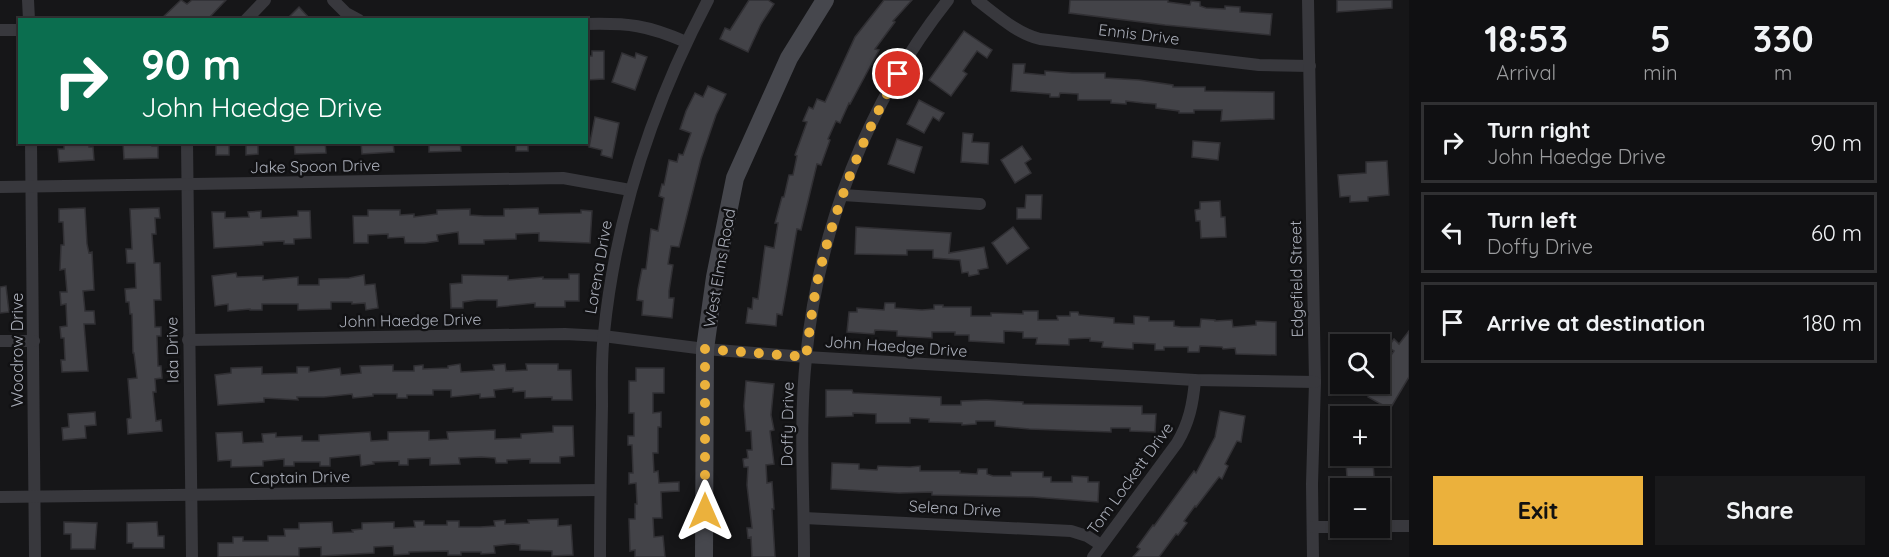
<!DOCTYPE html>
<html lang="en">
<head>
<meta charset="utf-8">
<style>
	body { margin:0; font-family:Quicksand,sans-serif; background:#19191b; color:#f1f3f6; height:100vh; display:flex; flex-direction:column; font-size:22px; white-space:nowrap }
	* { box-sizing:border-box; margin:0 }
	p { font-size:20px; color:#9c9d9f }
	.icon { flex:none; width:33px; height:33px; fill:none; stroke:currentColor; stroke-width:2; stroke-linecap:round; stroke-linejoin:round }
	.map { position:relative; flex:1; overflow:hidden }
	.drawer { display:flex; flex-direction:column; background:#101012; width:480px }
	.drawer>* { flex:none }
	.hud { position:absolute; left:18px; top:18px; width:570px; height:126px; border-radius:0px; box-shadow:0 2px 4px #0004,0 0 0 2px #303032; background:#0b6e4f; color:#fff; overflow:hidden }
	.fabs { position:absolute; left:1330px; top:334px; display:grid; gap:12px }
	.fabs a { display:grid; place-items:center; width:60px; height:60px; border-radius:0px; background:#101012; box-shadow:0 2px 4px #0004,0 0 0 2px #303032; font-size:30px }
	.pin { position:absolute; display:grid; place-items:center; width:51px; height:51px; color:#fff; margin:-26px; border:3px solid #fff; border-radius:50%; box-shadow:0 2px 6px #0007 }
	.me { position:absolute; width:66px; margin:-33px; rotate:0deg; stroke-linejoin:round; filter:drop-shadow(0 0 4px #0008) }
	.turn { display:flex; align-items:center; gap:21px; height:126px; padding:0 24px; font-size:27px }
	.turn .icon { width:78px; height:78px; stroke-width:2.5 }
	.turn b { display:block; font-size:42px; line-height:51px }
	.eta { display:flex; justify-content:space-evenly; align-items:center; height:102px; text-align:center }
	.eta b { font-size:36px; font-weight:800; line-height:42px }
	.primary-button { display:flex; gap:12px; margin-top:auto; padding:12px 24px }
	.primary-button a { flex:1; height:69px; border-radius:0px; background:#ebb13c; color:#111; font-size:24px; font-weight:800; line-height:69px; text-align:center }
	.primary-button a+a { background:#19191b; color:#f1f3f6 }
	ul { padding:0; list-style:none }
	li { display:flex; align-items:center; gap:18px; height:81px; margin:0 12px 9px; padding:0 12px; border:3px solid #303032; border-radius:0px }
	li div { flex:1 }
	li b { display:block; font-size:22px }
	li em { font-style:normal }
	main { display:flex; flex:1; min-height:0 }
	.map>svg:first-child { display:block }
	.building { fill:#434348; stroke:#313034; stroke-width:1.5 }
	.lines { fill:none; stroke-linecap:round; stroke-linejoin:round }
	.minor { stroke:#38383d; stroke-width:12 }
	.secondary { stroke:#46474d; stroke-width:18 }
	.route { stroke:#ebb13c; stroke-width:10; stroke-dasharray:0 18 }
	.labels { text-anchor:middle; dominant-baseline:central; stroke-width:5; stroke-linejoin:round; paint-order:stroke }
	.street-label { font-size:16px; fill:#a9adb8; stroke:#111113 }
</style>
</head>
<body>
<main>
<div class="map">
<svg width="1409" height="557" viewBox="0 0 1409 557">
	<rect width="100%" height="100%" fill="#161618"/>
	<g class="building">
		<path d="M181 0 187 4 192 0H226L207 20H160Z"/>
		<path d="M749 0H768L774 4 761 24 748 52 720 39 725 28 730 30Z"/>
		<path d="M884 0H912L893 21 895 22 875 49 879 50 850 104 849 103 840 123 836 121 828 139 830 140 821 165 817 164 801 230 797 229 782 315 777 314 776 326 746 323 748 308 752 309 753 298 758 299 765 246 774 248 778 223H775L782 197H784L789 175H793L797 156 795 155 807 122 803 121 809 107 813 109 817 99 825 102 855 37Z"/>
		<path d="M1070 0H1168V2L1190 5 1191 1 1200 2V6L1206 8 1225 9V6L1240 7V12L1272 14 1270 35 1165 25 1069 13Z"/>
		<path d="M1337 0H1392V8L1337 12Z"/>
		<path d="M299 7 311 20H286Z"/>
		<path d="M964 31 992 50 987 58 977 51 963 71 967 74 951 96 929 80Z"/>
		<path d="M592 51H604V79L586 80V56H592Z"/>
		<path d="M622 53 635 58 636 53 647 57 635 90 612 82Z"/>
		<path d="M1013 64H1025L1024 73 1045 75V71L1072 73H1105V78L1139 80 1173 85V87H1205V91L1274 92V119L1221 121 1222 110H1194V113H1179V111L1156 108V104L1143 103 1126 101V104L1111 103V100H1078V94L1060 93 1059 97H1050V94L1011 91Z"/>
		<path d="M708 86 726 94 716 115 701 159 679 247 671 246 668 264 673 265 669 291V298H674L672 318 642 315 643 301 637 300 638 289 642 269H646L651 229 658 231 664 198 659 196 662 184 664 185 669 160 677 162 679 154 683 155 691 133 680 129 686 111 695 93 703 97Z"/>
		<path d="M919 100 944 113 939 121 933 117 924 133 907 124Z"/>
		<path d="M595 117 619 123 612 158 601 155 602 150 589 147Z"/>
		<path d="M963 133 973 134 972 142 989 143 988 164 961 162Z"/>
		<path d="M897 139 922 147 914 173 888 164Z"/>
		<path d="M1193 141 1220 143 1218 160 1192 157Z"/>
		<path d="M64 142H89V147H93L94 160 59 162 58 149H64Z"/>
		<path d="M123 142H152V146H158V158L124 159Z"/>
		<rect x="216" y="142" width="13" height="13"/>
		<path d="M246 142H258V154L246 155Z"/>
		<path d="M294 142H325L326 153 295 154Z"/>
		<path d="M361 142H393L394 152 362 154Z"/>
		<path d="M429 142H460L461 151 429 152Z"/>
		<rect x="516" y="142" width="12" height="9"/>
		<path d="M1022 146 1031 159 1025 163 1031 173 1015 183 1001 160Z"/>
		<path d="M1387 161 1389 195 1368 197V201L1350 202V196L1340 197 1338 175 1366 173V162Z"/>
		<path d="M1026 195H1042L1041 219H1017V208H1025Z"/>
		<path d="M1220 201 1221 217H1225L1226 237 1201 238 1200 221H1196L1195 210 1200 209V202Z"/>
		<path d="M85 208 87 244 89 253 92 252 94 290 83 291 85 311H94L95 324H84L88 371 62 372 61 360H65L64 338H61L60 327 67 326 66 304 61 305 60 292H67L65 269 60 270 61 245H64L63 222H59V209Z"/>
		<path d="M159 208 160 218H155L156 234H152L154 263H160L161 300H154L155 327H161V336H157L158 366H161L162 378 155 379 156 392H153L156 421 161 420 162 431 128 434 127 419 131 418 128 379 137 378 134 353H133L132 314H130L129 302H126L125 289 136 288 135 263H127L126 249H132L130 209Z"/>
		<path d="M538 208 539 214 581 213V210L592 211 590 243 539 241V233L516 234V239L484 240V244H459L458 232 437 235 438 241 425 243H405L404 237 388 238V234L368 235V243H354L353 216H368V210H400V215L414 214V217L437 214V210L470 209V215L484 216H504V209Z"/>
		<path d="M261 211V218L298 216V211H310L311 238 294 239V244H284V241L263 242V245L214 248 212 212H225V218L249 217 248 212Z"/>
		<path d="M856 227 951 233 949 253 984 247 988 268 978 270 979 274 969 276 968 272 962 273 960 260 933 258V250H907V255L855 254Z"/>
		<path d="M1013 227 1029 248 1007 264 992 243Z"/>
		<path d="M236 273 237 277 263 276V280L298 277V285H319V279L349 278 364 275 365 285 375 284 378 308 366 310 365 303 352 304V302H331V309L298 310V304H262V310H250V309L228 311V304L215 306 212 276Z"/>
		<path d="M569 274H579V301H565V307H535V303L497 307V300H477L463 302V308H451L450 284 462 283V275L508 276V280L543 277V279H569Z"/>
		<path d="M6 286 9 312 0 313V287Z"/>
		<path d="M885 303H895V308L922 310 934 309V305H943V307H971V316H991V313L1023 314V311H1038V320H1058L1057 316H1070V312H1078L1079 315 1114 318V323L1134 324V316L1149 317V321H1174V326L1181 327H1200L1201 319 1215 320V321L1232 320 1233 327 1256 325V321L1276 322V355L1236 354 1235 348 1223 349 1222 347 1200 346 1199 352H1188V347H1164V350H1155V344L1133 343V349L1102 347 1103 342 1090 341V338L1069 339V345L1036 344 1037 338H1023V332L1004 331V343L969 341V335H955V332H932V338L897 336V331L875 330 874 334 847 332 849 312H857V308L884 310Z"/>
		<path d="M1409 331V377L1390 409 1368 397 1374 384H1380L1391 360 1389 358 1394 351 1388 347 1394 339 1399 344Z"/>
		<path d="M460 364 461 372 494 370 493 365 505 364 506 371 527 370 526 364H558V370H571L572 400H552V397L525 398V391L513 392V388L494 390 495 397 480 398V394L451 397V390H433V395H407V398H397V394H373V396L353 398 352 394 324 397H297L298 400 264 398V402L218 405 215 375 231 373V368L262 367V374L297 373V367H309V372L340 368 341 375 361 373 360 366 393 365V371H414V366L423 365V369L448 368V366Z"/>
		<path d="M636 368H664V393H653V413L661 412V427H658V453H653L654 472 658 471 659 483 679 482V491L661 492 662 518H653L654 537 663 536 665 557H635V550L630 551 629 519H635V504H637L636 483 629 484V473H633L632 445H628V436H634V413H629V381H636Z"/>
		<path d="M746 381 774 384 771 415 774 430 770 431 774 464 766 465 767 483 772 482 774 509H772L775 557H752L751 537 748 538 747 528H752L747 485 748 467H744L743 459 748 458 747 450H752L751 431H746L744 406Z"/>
		<path d="M826 390H852L853 393 941 397V405H961V401L986 400 1023 402V404L1142 406V414H1156L1155 432 1130 431V428H1111V432L1029 429 995 426V421H976V424L962 425V423L929 422V419L910 418V423H876V414L853 413V416L826 417Z"/>
		<path d="M1220 411 1245 416 1241 442 1237 441 1225 464 1228 466 1222 479 1219 477 1196 507 1195 506 1184 521 1187 523 1178 535 1176 534 1159 557H1133L1140 549 1137 547 1153 525 1154 526 1194 471 1196 473 1215 437Z"/>
		<path d="M95 412 96 425 85 426 86 438 63 440 62 428 69 427 68 414Z"/>
		<path d="M553 426H573L574 456 560 457V463H530V459L507 460V463H496L495 458 481 457 459 458 460 464 430 465V458L408 459V465H399V461L373 462 374 464 361 466 360 455 330 458V466H320V462H294V466H284V459L263 461V466L231 467V460L218 461 216 433 242 432 243 443 263 442 262 434 276 433V437L302 436V441H319V435L370 432 371 441 388 440V432L429 431V440L448 439 447 432 495 430V439L521 438V434L553 432Z"/>
		<path d="M832 463 859 464V469L877 470 878 466 910 467 920 466V471H960V473L977 474 978 469H987V474L993 476H1011V472H1043V477H1051V482H1072V476L1088 477V482H1099L1098 502 1033 497 932 495V492L899 493 831 489Z"/>
		<path d="M1373 463 1375 489H1348L1346 464Z"/>
		<path d="M558 519V526L571 525 573 555 552 556V551L520 550V545L513 544 494 546 495 553 481 554V552H461V555H448V551L409 552V554L394 555 393 546 374 547V553L340 555 321 556V547L299 548V556L218 557V543H233V537H243V541H268V536H285L284 529H299V523L332 522 333 533 353 532 352 530 362 529V523L394 522V528L415 527 414 521H424V525H447V521H459V527H480L495 526 494 521 505 520V524L529 523 528 520Z"/>
		<path d="M64 522 97 523 95 549H71V534H64Z"/>
		<path d="M157 522 158 536H164V548H133V543H127V523Z"/>
	</g>
	<g class="lines">
		<g class="minor">
			<path d="M28 0 29 20"/>
			<path d="M333 0 346 13 359 20"/>
			<path d="M977 0C997 15 1016 33 1040 39L1259 65 1310 66"/>
			<path d="M1308 0 1315 382 1312 484 1313 557"/>
			<path d="M246 20 265 0"/>
			<path d="M586 24C629 23 647 25 686 42"/>
			<path d="M0 30H20"/>
			<path d="M31 142 35 557"/>
			<path d="M187 142 192 557"/>
			<path d="M0 187 563 178 630 190"/>
			<path d="M843 195 980 204"/>
			<path d="M188 340 565 334 603 336 705 349 806 357 1195 380 1315 382"/>
			<path d="M0 341H34"/>
			<path d="M0 497 600 490"/>
			<path d="M804 518 1071 531 1087 536 1101 545"/>
			<path d="M1380 526H1409"/>
			<path d="M1313 527H1341"/>
			<path d="M600 557C600 507 601 457 602 406 602 382 601 357 604 333 616 214 652 106 708 0"/>
			<path d="M804 557C804 491 799 424 806 358 818 230 868 101 948 0"/>
			<path d="M1093 557 1177 443C1189 423 1193 404 1195 380"/>
		</g>
		<path class="secondary" d="M704 557 705 349 715 277 735 178 789 58 825 0"/>
	</g>
	<g class="lines">
		<path class="route" d="M705 511V349L806 357C810 328 813 299 820 270 837 202 863 136 898 74"/>
	</g>
	<g class="labels">
		<g class="street-label">
			<text transform="translate(1139 34) rotate(7)">Ennis Drive</text>
			<text transform="translate(315 166) rotate(-1)">Jake Spoon Drive</text>
			<text transform="translate(598 267) rotate(-80)">Lorena Drive</text>
			<text transform="translate(719 268) rotate(-80)">West Elms Road</text>
			<text transform="translate(1296 279) rotate(-91)">Edgefield Street</text>
			<text transform="translate(410 320) rotate(-1)">John Haedge Drive</text>
			<text transform="translate(896 346) rotate(4)">John Haedge Drive</text>
			<text transform="translate(17 350) rotate(-90)">Woodrow Drive</text>
			<text transform="translate(172 350) rotate(-91)">Ida Drive</text>
			<text transform="translate(787 424) rotate(-89)">Doffy Drive</text>
			<text transform="translate(300 477) rotate(-1)">Captain Drive</text>
			<text transform="translate(1130 478) rotate(-54)">Tom Lockett Drive</text>
			<text transform="translate(955 508) rotate(3)">Selena Drive</text>
		</g>
	</g>
</svg>
<div class="fabs">
<a><svg class="icon" aria-label="search" viewBox="0 0 24 24"><circle cx="10" cy="10" r="6"/><path d="M15 15l6 6"/></svg></a>
<a>+</a>
<a>−</a>
</div>
<div class="pin" style="left:898px;top:74px;background:#d93025"><svg class="icon" aria-label="arrive" viewBox="0 0 24 24"><path d="M6 21V4h12l-3 4 3 4H6"/></svg></div>
<svg class="me" style="left:705px;top:511px" viewBox="-20 -20 40 40"><path d="M0-17L14 15 0 8-14 15z" fill="#ebb13c" stroke="#fff" stroke-width="4"/></svg>
<div class="hud">
<div class="turn"><svg class="icon" aria-label="right" viewBox="0 0 24 24"><path d="M7 20v-9h11M14 6l5 5-5 5"/></svg><div><b>90 m</b>John Haedge Drive</div></div>
</div>
</div>
<section class="drawer">
<div class="eta">
<div><b>18:53</b><p>Arrival</p></div>
<div><b>5</b><p>min</p></div>
<div><b>330</b><p>m</p></div>
</div>
<ul>
<li><svg class="icon" aria-label="right" viewBox="0 0 24 24"><path d="M7 20v-9h11M14 6l5 5-5 5"/></svg><div><b>Turn right</b><p>John Haedge Drive</p></div><em>90 m</em></li>
<li><svg class="icon" aria-label="left" viewBox="0 0 24 24"><path d="M17 20v-9H6M10 6l-5 5 5 5"/></svg><div><b>Turn left</b><p>Doffy Drive</p></div><em>60 m</em></li>
<li><svg class="icon" aria-label="arrive" viewBox="0 0 24 24"><path d="M6 21V4h12l-3 4 3 4H6"/></svg><div><b>Arrive at destination</b></div><em>180 m</em></li>
</ul>
<div class="primary-button"><a>Exit</a><a>Share</a></div>
</section>
</main>
</body>
</html>
